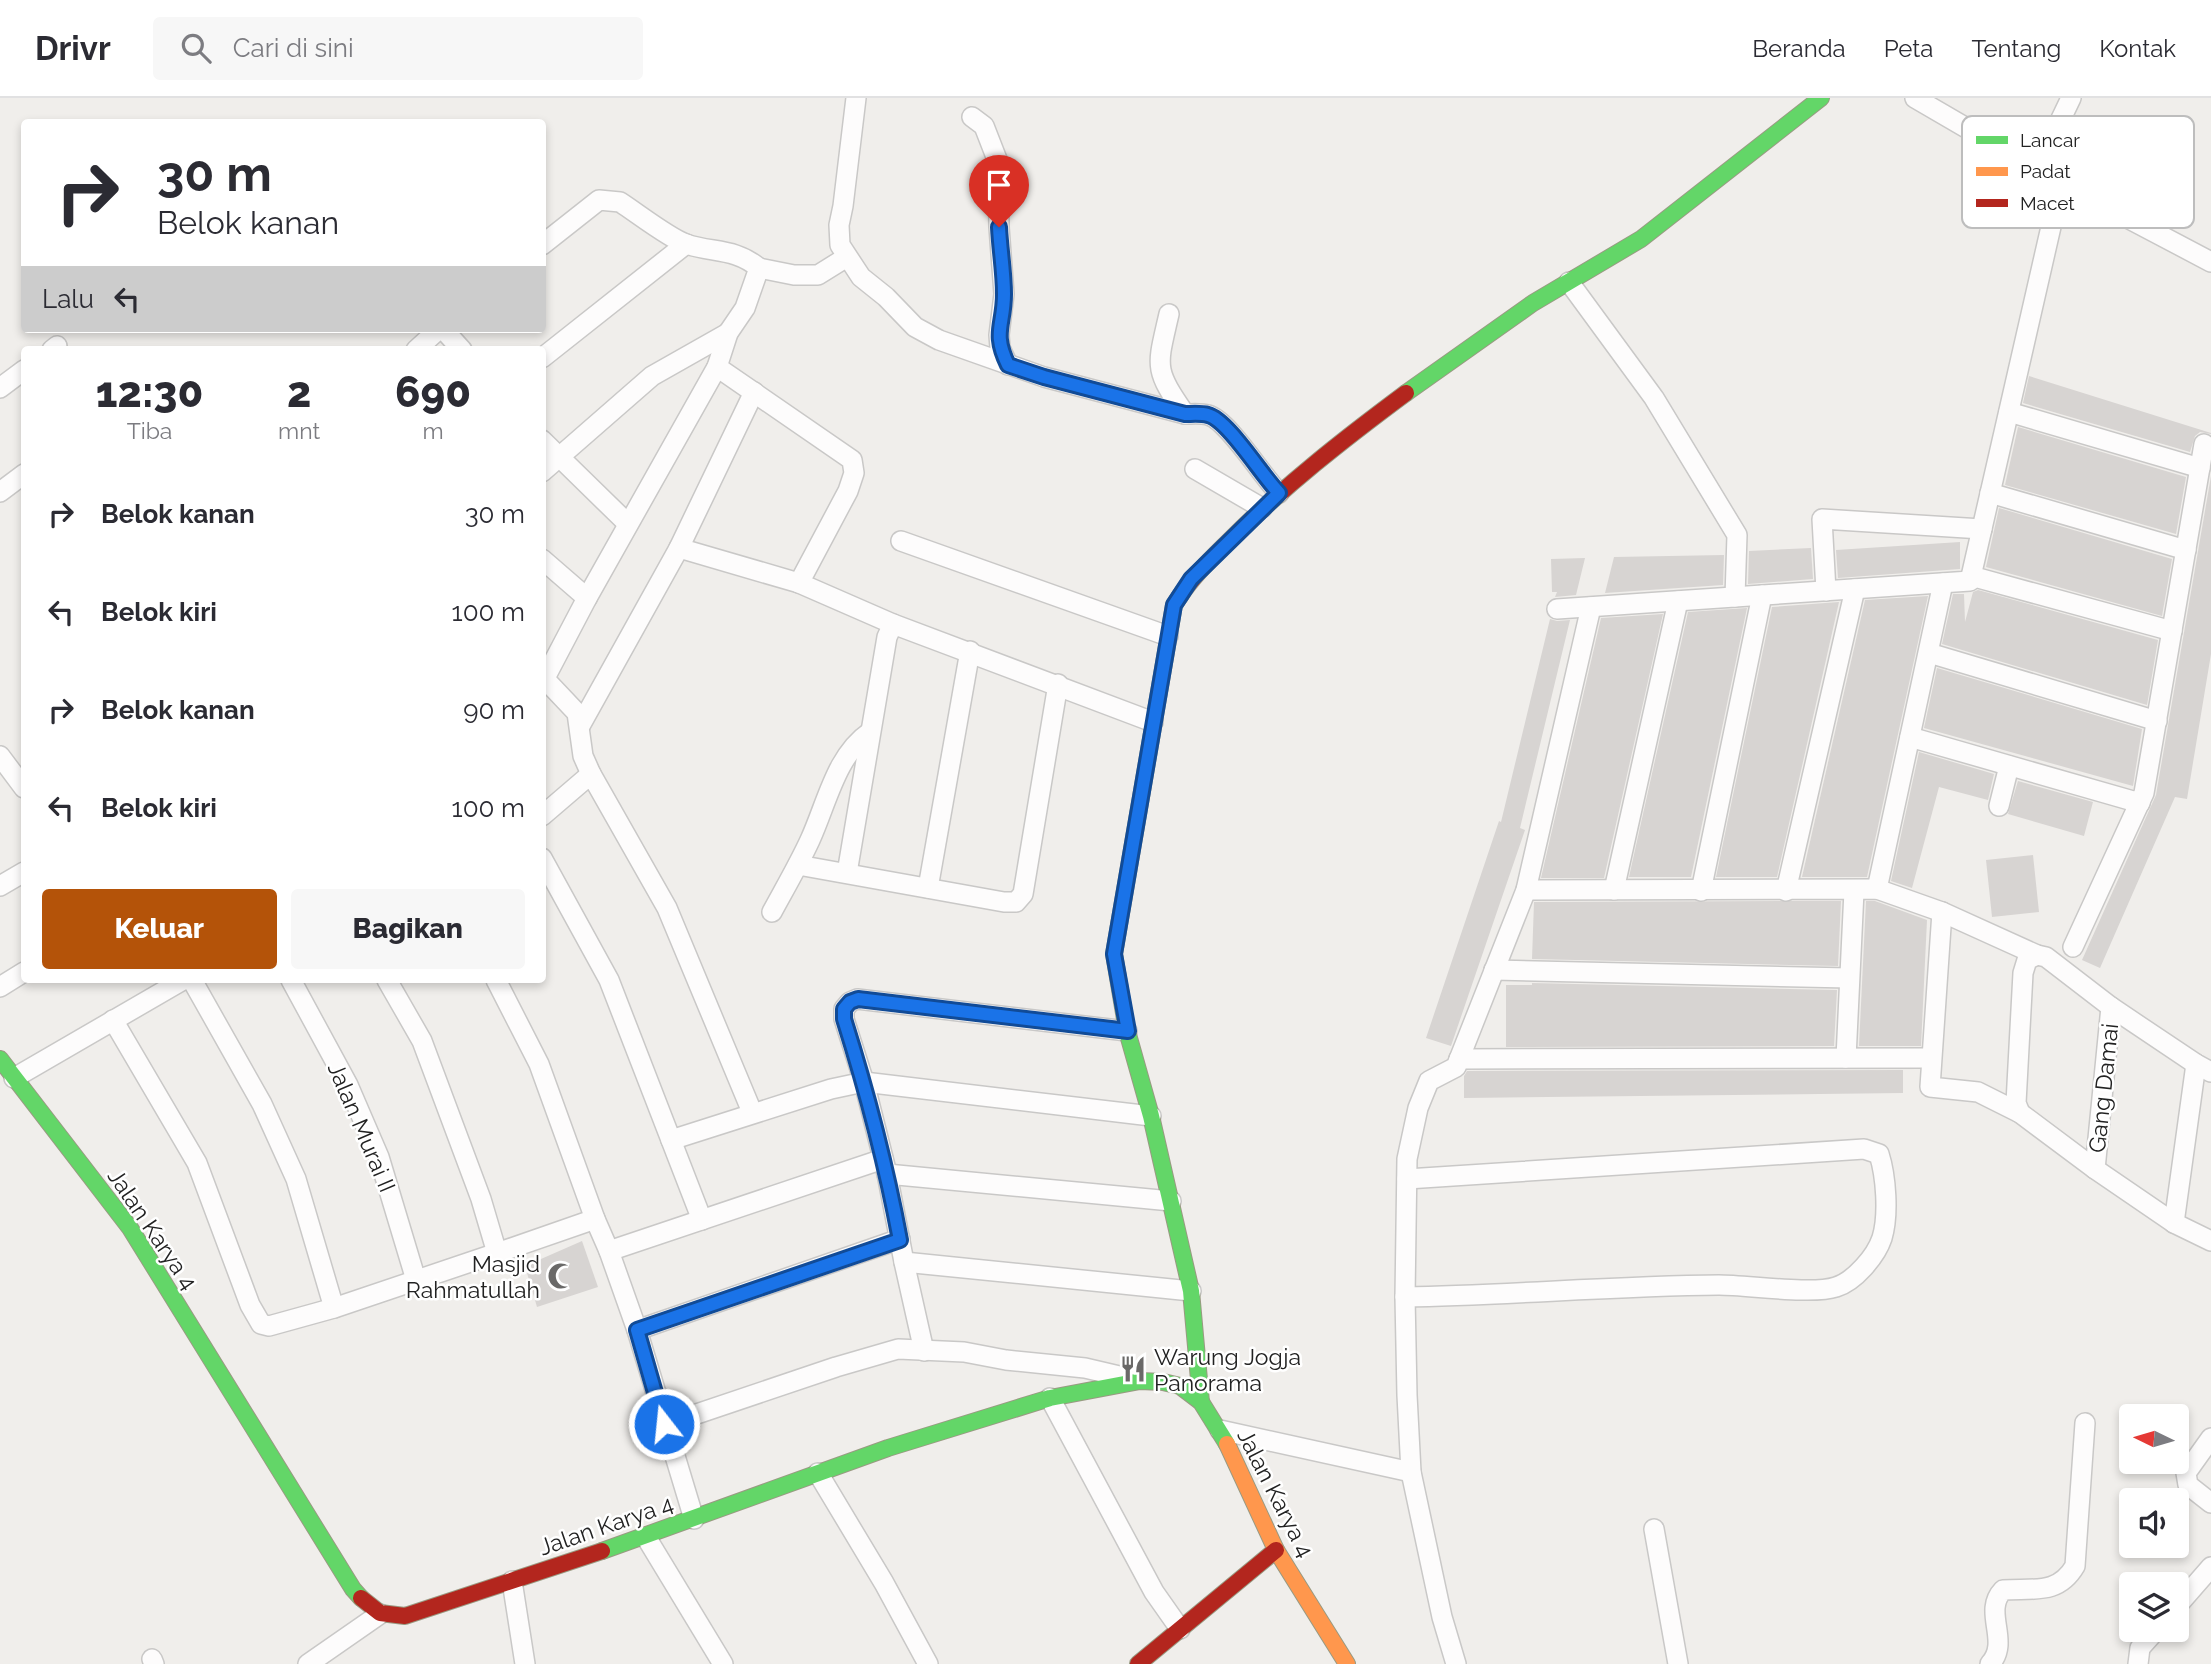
<!DOCTYPE html>
<html lang="id">
<head>
<meta charset="utf-8">
<style>
	body { margin:0; font-family:Raleway,sans-serif; background:#f7f7f7; color:#2b2b33; height:100vh; display:flex; flex-direction:column; font-size:26px; white-space:nowrap }
	* { box-sizing:border-box; margin:0 }
	p { font-size:23px; color:#7c7c81 }
	.icon { flex:none; width:38px; height:38px; fill:none; stroke:currentColor; stroke-width:2; stroke-linecap:round; stroke-linejoin:round }
	.map { position:relative; flex:1; overflow:hidden }
	.sheet { position:absolute; left:21px; top:248px; width:525px; height:637px; display:flex; flex-direction:column; background:#fff; border-radius:7px; box-shadow:0 4px 10px #0003 }
	.sheet>* { flex:none }
	.banner { position:absolute; left:21px; top:21px; width:525px; height:214px; border-radius:7px; box-shadow:0 4px 10px #0003; background:#fff; color:#2b2b33; overflow:hidden }
	.needle { width:46px; rotate:275deg }
	.tools { position:absolute; left:2119px; top:1306px; display:grid; gap:14px }
	.tools a { display:grid; place-items:center; width:70px; height:70px; border-radius:7px; background:#fff; box-shadow:0 4px 10px #0003; font-size:35px }
	.pin { position:absolute; display:grid; place-items:center; width:60px; height:60px; color:#fff; margin:-72px -30px; border-radius:50% 50% 50% 0; rotate:-45deg; box-shadow:0 0 7px #0007 }
	.pin .icon { rotate:45deg }
	.me { position:absolute; width:77px; margin:-38px; rotate:344deg; stroke-linejoin:round; filter:drop-shadow(0 0 5px #0008) }
	.turn { display:flex; align-items:center; gap:24px; height:147px; padding:0 21px; font-size:32px }
	.turn .icon { width:91px; height:91px; stroke-width:2.5 }
	.turn b { display:block; font-size:49px; line-height:60px }
	.then { display:flex; align-items:center; height:66px; padding:0 21px; background:#0003; gap:14px; font-size:26px }
	.eta { display:flex; justify-content:space-evenly; align-items:center; height:119px; text-align:center }
	.eta b { font-size:42px; font-weight:800; line-height:49px }
	.button { display:flex; gap:14px; margin-top:auto; padding:14px 21px }
	.button a { flex:1; height:80px; border-radius:7px; background:#b45309; color:#fff; font-size:28px; font-weight:800; line-height:80px; text-align:center }
	.button a+a { background:#f7f7f7; color:#2b2b33 }
	ul { padding:0; list-style:none }
	li { display:flex; align-items:center; gap:21px; height:98px; padding:0 21px }
	li div { flex:1 }
	li b { display:block; font-size:26px }
	li em { font-style:normal }
	header { display:flex; align-items:center; gap:42px; box-sizing:border-box; height:98px; padding:0 35px; background:#fff; border-bottom:2px solid #e1e1e2 }
	header strong { font-size:33px }
	nav { display:flex; gap:38px; margin-inline-start:auto; font-size:24px }
	.search { width:490px; height:63px; background:#f7f7f7; display:flex; align-items:center; gap:18px; box-sizing:border-box; padding:0 24px; border-radius:7px; color:#7c7c81; font-size:26px }
	.map>svg:first-child { display:block }
	.building { fill:#d7d4d2 }
	.lines { fill:none; stroke-linecap:round; stroke-linejoin:round }
	.street-casing { stroke:#c9c8c7; stroke-width:22 }
	.fast-casing { stroke:#999a82; stroke-width:18 }
	.slow-casing { stroke:#999a82; stroke-width:18 }
	.jam-casing { stroke:#999a82; stroke-width:18 }
	.street { stroke:#fdfcfc; stroke-width:19 }
	.fast { stroke:#63d668; stroke-width:16 }
	.slow { stroke:#ff974d; stroke-width:16 }
	.jam { stroke:#b3261e; stroke-width:16 }
	.route-casing { stroke:#114b97; stroke-width:18 }
	.route { stroke:#1a73e8; stroke-width:12 }
	.labels { text-anchor:middle; dominant-baseline:central; stroke-width:5; stroke-linejoin:round; paint-order:stroke }
	.street-label { font-size:23px; fill:#222; stroke:#fff }
	.poi-label { font-size:23px; fill:#222; stroke:#fff; text-anchor:end }
	.key { fill:#fff; stroke:#bdbdbd; stroke-width:2 }
	.key-label { font-size:19px; fill:#222 }
</style>
</head>
<body>
<header>
<strong>Drivr</strong>
<div class="search"><svg class="icon" aria-label="search" viewBox="0 0 24 24"><circle cx="10" cy="10" r="6"/><path d="M15 15l6 6"/></svg>Cari di sini</div>
<nav><a>Beranda</a><a>Peta</a><a>Tentang</a><a>Kontak</a></nav>
</header>
<div class="map">
<svg width="2211" height="1566" viewBox="0 0 2211 1566">
	<rect width="100%" height="100%" fill="#f0eeeb"/>
	<g class="building">
		<path d="M2029 278 2211 335V336L2200 334 2195 338 2190 354 2023 305Z"/>
		<path d="M2018 329 2186 379 2176 436 2005 387Z"/>
		<path d="M2211 378V556L2187 701 2175 699 2100 870 2082 862 2156 697Z"/>
		<path d="M1999 410 2172 461 2162 518 1986 469Z"/>
		<path d="M1960 444V471L1838 480 1836 452Z"/>
		<path d="M1811 450 1813 481 1748 486 1749 453Z"/>
		<path d="M1724 457 1723 487 1605 495 1614 459Z"/>
		<path d="M1585 460 1576 497 1555 499 1557 494H1552L1551 461Z"/>
		<path d="M1978 492 2158 542 2147 607 1942 546 1953 496H1964L1965 524 1973 494Z"/>
		<path d="M1928 498 1867 779H1802L1865 502Z"/>
		<path d="M1839 504 1777 779H1716L1772 509Z"/>
		<path d="M1747 510 1691 779H1629L1688 514Z"/>
		<path d="M1663 516 1604 780H1541L1601 520Z"/>
		<path d="M1550 521 1557 523 1570 522 1520 730 1525 732 1451 948 1426 940 1499 723 1501 724Z"/>
		<path d="M1937 570 2142 631 2133 688 1924 630Z"/>
		<path d="M1919 654 1994 676 1988 702 1939 689 1912 790 1891 783Z"/>
		<path d="M2018 683 2093 704 2084 738 2008 716Z"/>
		<path d="M2033 757 2039 814 1992 819 1986 762Z"/>
		<path d="M1792 803H1841L1838 868 1532 861 1534 804Z"/>
		<path d="M1866 803H1875L1927 822 1921 948H1859Z"/>
		<path d="M1532 885 1837 892 1834 948 1506 949V887H1532Z"/>
		<path d="M1903 972V995L1464 1000V978L1467 973Z"/>
		<path d="M582 1143 598 1189 537 1209 525 1168Z"/>
	</g>
	<g class="lines">
		<g class="street-casing">
			<g id="street">
				<path d="M856 0 843 108 839 127 840 147 861 179 886 199 915 229 939 242 1044 279 1185 316"/>
				<path d="M1915 0 2061 85 2211 164"/>
				<path d="M972 19 984 28 998 64 999 129 1004 196 999 237 1000 250 1008 267"/>
				<path d="M2037 71 2071 0"/>
				<path d="M542 147 599 102 620 104C637 115 669 140 686 146 713 155 735 150 759 170L745 210 728 235 717 269 587 500 545 580"/>
				<path d="M759 170 794 177H818L847 159"/>
				<path d="M1569 184 1654 300 1737 437 1735 499"/>
				<path d="M1169 216C1157 269 1153 270 1185 316 1192 316 1201 315 1208 317 1228 322 1262 378 1279 395"/>
				<path d="M443 231 462 252"/>
				<path d="M52 252 57 248"/>
				<path d="M416 252 439 231"/>
				<path d="M542 260 686 146"/>
				<path d="M717 269 852 362 854 375 848 393 799 485"/>
				<path d="M0 290 24 272"/>
				<path d="M2009 314 2200 370"/>
				<path d="M542 342 628 426"/>
				<path d="M1195 371 1262 410"/>
				<path d="M542 374 652 278 728 235"/>
				<path d="M0 394 24 376"/>
				<path d="M1990 395 2186 452"/>
				<path d="M901 443 1168 538"/>
				<path d="M679 450 799 485 893 526"/>
				<path d="M542 461 587 500"/>
				<path d="M1971 478 2172 533"/>
				<path d="M1826 493 1822 421 1982 431"/>
				<path d="M1557 511 1970 483 2061 85"/>
				<path d="M1929 555 2157 623"/>
				<path d="M542 578 577 615 583 658 591 676"/>
				<path d="M580 628 679 450 754 294"/>
				<path d="M1910 639 2140 705"/>
				<path d="M0 658 24 690"/>
				<path d="M1999 708 2009 668"/>
				<path d="M542 718 591 676 667 810 752 1014"/>
				<path d="M542 760 609 882 702 1122"/>
				<path d="M798 767 1004 804H1016L1023 796 1058 586"/>
				<path d="M847 775 887 539 893 526 1153 624"/>
				<path d="M0 788 24 774"/>
				<path d="M928 790 970 553"/>
				<path d="M1877 791 1943 485"/>
				<path d="M1526 792 1877 791 1942 814 2037 857 2046 859 2111 909 2196 966 2211 974"/>
				<path d="M1614 792 1678 503"/>
				<path d="M1701 793 1762 497"/>
				<path d="M1786 793 1855 491"/>
				<path d="M772 814C785 790 799 766 810 742 827 705 836 657 870 634"/>
				<path d="M1942 814 1930 989 1978 994 2020 1015 2095 1071 2174 1125 2211 1143"/>
				<path d="M2073 849 2144 695 2204 346"/>
				<path d="M1494 872 1849 880"/>
				<path d="M192 882 262 1006 296 1081 334 1210"/>
				<path d="M291 882 348 987 379 1059 416 1182"/>
				<path d="M496 882 539 966 595 1121 609 1153 637 1232 694 1421"/>
				<path d="M0 889 24 874"/>
				<path d="M113 922 197 1065 250 1207 261 1226 269 1228 334 1210 497 1155 481 1101 422 943 387 882"/>
				<path d="M1846 960 1854 793"/>
				<path d="M1459 961 1931 960"/>
				<path d="M14 980 183 882"/>
				<path d="M2020 1015 2016 1005 2023 875 2027 862 2037 857"/>
				<path d="M671 1042 831 991 864 984 1151 1018"/>
				<path d="M2095 1071 2111 909"/>
				<path d="M887 1076 1171 1103"/>
				<path d="M2174 1125 2196 966"/>
				<path d="M609 1153 883 1061"/>
				<path d="M497 1155 595 1121"/>
				<path d="M904 1164 1191 1193"/>
				<path d="M1405 1199C1510 1197 1614 1188 1719 1187 1748 1187 1812 1197 1836 1189 1855 1183 1876 1158 1882 1140 1889 1117 1886 1078 1879 1056L1864 1051 1407 1081"/>
				<path d="M637 1232 900 1141"/>
				<path d="M924 1253 904 1164 887 1076 864 984 844 921V911L850 904 857 901 1127 933"/>
				<path d="M1050 1300 1154 1494 1180 1531"/>
				<path d="M664 1327 836 1269 898 1251 964 1254 1006 1262 1085 1270 1132 1281"/>
				<path d="M1220 1332 1411 1374"/>
				<path d="M2211 1340 2186 1375 2188 1387 2211 1405"/>
				<path d="M818 1375 884 1485 928 1566"/>
				<path d="M1654 1431 1678 1566"/>
				<path d="M646 1439 723 1566"/>
				<path d="M512 1483 525 1566"/>
				<path d="M2177 1508 2211 1469"/>
				<path d="M152 1561 154 1566"/>
				<path d="M308 1566 380 1516"/>
				<path d="M1456 1566 1442 1519 1411 1374 1407 1297 1405 1199 1407 1061 1418 1010 1429 983 1456 969 1526 792 1591 509"/>
				<path d="M1990 1566C2011 1543 1982 1514 2003 1492 2034 1490 2058 1497 2075 1468L2085 1325"/>
				<path d="M2138 1566 2140 1550 2157 1531"/>
			</g>
		</g>
		<g class="fast-casing">
			<g id="fast">
				<path d="M1406 295 1533 205 1641 141 1821 0"/>
				<path d="M1180 498 1174 507 1114 856 1127 933 1151 1018 1191 1193 1201 1304"/>
				<path d="M0 961 130 1130 353 1491 361 1500"/>
				<path d="M602 1453 888 1350 1050 1300 1140 1283 1163 1284 1180 1288 1201 1304 1227 1346"/>
			</g>
		</g>
		<g class="slow-casing">
			<path id="slow" d="M1227 1346 1276 1452 1347 1566"/>
		</g>
		<g class="jam-casing">
			<g id="jam">
				<path d="M1180 498C1194 477 1212 460 1229 443 1284 388 1344 341 1406 295"/>
				<path d="M361 1500 380 1515 405 1518 602 1453"/>
				<path d="M1138 1566 1276 1452"/>
			</g>
		</g>
		<use href="#street" class="street"/>
		<use href="#fast" class="fast"/>
		<use href="#slow" class="slow"/>
		<use href="#jam" class="jam"/>
	</g>
	<g class="lines">
		<g class="route-casing">
			<path id="route" d="M664 1326 637 1232 900 1142C886 1067 867 994 844 921V911L850 904 858 901 1128 933 1114 856 1174 507 1191 481 1279 395C1262 378 1228 322 1208 317 1201 315 1192 316 1185 316L1044 279 1008 267C992 234 1004 228 1004 196 1004 174 1000 151 999 129"/>
		</g>
		<use href="#route" class="route"/>
	</g>
	<defs>
		<g id="mosque-bare" transform="scale(2.1)"><path d="M3.5-4.9A6 6 0 1 0 3.5 4.9A5 5 0 1 1 3.5-4.9Z" fill="#6a6968" stroke="#fff" stroke-width="2.5" paint-order="stroke"/></g>
		<g id="restaurant-bare" transform="scale(2.1)"><path d="M-5-6h1v4h1v-4h1v4h1v-4h1v5L-1.5 .5V6h-2V.5L-5-1ZM5-6V6H3V1.5H1.5Q1.5-4 5-6Z" fill="#6a6968" stroke="#fff" stroke-width="2.5" paint-order="stroke"/></g>
	</defs>
	<g fill-rule="evenodd">
		<use href="#mosque-bare" x="561" y="1178"/>
		<use href="#restaurant-bare" x="1133" y="1271"/>
	</g>
	<g class="labels">
		<g class="street-label">
			<text transform="translate(2103 990) rotate(-84)">Gang Damai</text>
			<text transform="translate(362 1029) rotate(67)">Jalan Murai II</text>
			<text transform="translate(153 1131) rotate(56)">Jalan Karya 4</text>
			<text transform="translate(1276 1395) rotate(63)">Jalan Karya 4</text>
			<text transform="translate(606 1427) rotate(-19)">Jalan Karya 4</text>
		</g>
		<g class="poi-label">
			<text x="540" y="1165">Masjid<tspan x="540" dy="26">Rahmatullah</tspan></text>
			<text x="1154" y="1258" text-anchor="start">Warung Jogja<tspan x="1154" dy="26">Panorama</tspan></text>
		</g>
	</g>
	<rect x="1962" y="18" width="232" height="112" rx="10" class="key"/>
	<rect x="1976" y="38" width="32" height="8" fill="#63d668"/>
	<rect x="1976" y="69" width="32" height="9" fill="#ff974d"/>
	<rect x="1976" y="101" width="32" height="8" fill="#b3261e"/>
	<g class="key-label">
		<text x="2020" y="49">Lancar</text>
		<text x="2020" y="80">Padat</text>
		<text x="2020" y="112">Macet</text>
	</g>
</svg>
<div class="tools">
<a><svg class="needle" viewBox="-14 -14 28 28"><path d="M0-13l5 13h-10z" fill="#e53935"/><path d="M0 13l5-13h-10z" fill="#7c7c81"/></svg></a>
<a><svg class="icon" aria-label="sound" viewBox="0 0 24 24"><path d="M4 9h4l5-4v14l-5-4H4zM17 9q2 3 0 6"/></svg></a>
<a><svg class="icon" aria-label="layers" viewBox="0 0 24 24"><path d="M12 4l9 5-9 5-9-5zM3 14l9 5 9-5"/></svg></a>
</div>
<div class="pin" style="left:999px;top:129px;background:#d93025"><svg class="icon" aria-label="arrive" viewBox="0 0 24 24"><path d="M6 21V4h12l-3 4 3 4H6"/></svg></div>
<svg class="me" style="left:664px;top:1326px" viewBox="-20 -20 40 40"><circle r="17" fill="#1a73e8" stroke="#fff" stroke-width="3"/><path d="M0-11L8 9 0 5-8 9z" fill="#fff"/></svg>
<div class="banner">
<div class="turn"><svg class="icon" aria-label="right" viewBox="0 0 24 24"><path d="M7 20v-9h11M14 6l5 5-5 5"/></svg><div><b>30 m</b>Belok kanan</div></div>
<div class="then">Lalu<svg class="icon" aria-label="left" viewBox="0 0 24 24"><path d="M17 20v-9H6M10 6l-5 5 5 5"/></svg></div>
</div>
<section class="sheet">
<div class="eta">
<div><b>12:30</b><p>Tiba</p></div>
<div><b>2</b><p>mnt</p></div>
<div><b>690</b><p>m</p></div>
</div>
<ul>
<li><svg class="icon" aria-label="right" viewBox="0 0 24 24"><path d="M7 20v-9h11M14 6l5 5-5 5"/></svg><div><b>Belok kanan</b></div><em>30 m</em></li>
<li><svg class="icon" aria-label="left" viewBox="0 0 24 24"><path d="M17 20v-9H6M10 6l-5 5 5 5"/></svg><div><b>Belok kiri</b></div><em>100 m</em></li>
<li><svg class="icon" aria-label="right" viewBox="0 0 24 24"><path d="M7 20v-9h11M14 6l5 5-5 5"/></svg><div><b>Belok kanan</b></div><em>90 m</em></li>
<li><svg class="icon" aria-label="left" viewBox="0 0 24 24"><path d="M17 20v-9H6M10 6l-5 5 5 5"/></svg><div><b>Belok kiri</b></div><em>100 m</em></li>
</ul>
<div class="button"><a>Keluar</a><a>Bagikan</a></div>
</section>
</div>
</body>
</html>
